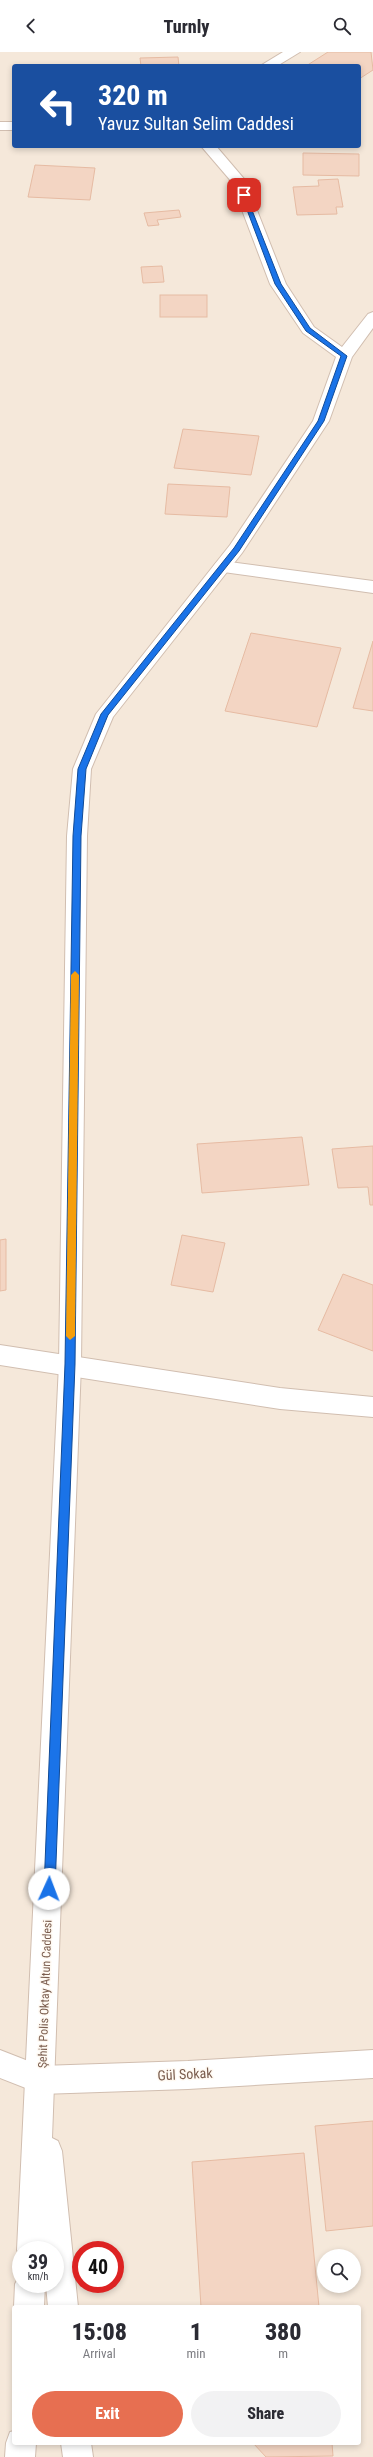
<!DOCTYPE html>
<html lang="en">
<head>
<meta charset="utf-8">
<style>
	body { margin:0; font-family:"Roboto Condensed",sans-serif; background:#f2f2f3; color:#2b2b33; height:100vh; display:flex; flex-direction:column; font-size:15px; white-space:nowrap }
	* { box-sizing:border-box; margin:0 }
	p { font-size:13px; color:#7c7c81 }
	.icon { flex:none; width:22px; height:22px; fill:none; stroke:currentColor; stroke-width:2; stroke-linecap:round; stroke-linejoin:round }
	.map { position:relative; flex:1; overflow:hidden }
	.sheet { position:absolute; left:12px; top:2253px; width:349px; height:140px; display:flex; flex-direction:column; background:#fff; border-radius:4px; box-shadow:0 2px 6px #0003 }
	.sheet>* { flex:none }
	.hud { position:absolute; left:12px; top:12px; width:349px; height:84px; border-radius:4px; box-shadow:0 2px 6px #0003; background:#1a4fa0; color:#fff; overflow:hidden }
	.fabs { position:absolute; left:317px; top:2197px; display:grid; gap:8px }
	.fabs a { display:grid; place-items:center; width:44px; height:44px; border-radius:50%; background:#fff; box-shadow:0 2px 6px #0003; font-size:20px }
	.speed { position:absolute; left:12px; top:2189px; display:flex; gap:8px; font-size:20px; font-weight:700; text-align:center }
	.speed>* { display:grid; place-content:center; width:52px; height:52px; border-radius:50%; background:#fff; box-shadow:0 2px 6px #0003; line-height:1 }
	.speed small { font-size:10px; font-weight:400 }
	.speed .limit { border:6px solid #d22; background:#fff; color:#111 }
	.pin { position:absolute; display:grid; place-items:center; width:34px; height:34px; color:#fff; margin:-17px; border-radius:8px; box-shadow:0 2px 6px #0006 }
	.me { position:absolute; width:44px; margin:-22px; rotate:2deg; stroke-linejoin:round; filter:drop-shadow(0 0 3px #0008) }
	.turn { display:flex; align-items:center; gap:14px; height:84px; padding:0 20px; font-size:18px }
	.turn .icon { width:52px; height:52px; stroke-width:2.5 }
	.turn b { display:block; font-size:28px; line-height:34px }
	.eta { display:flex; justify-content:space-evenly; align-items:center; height:68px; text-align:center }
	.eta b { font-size:24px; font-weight:800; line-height:28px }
	.action { display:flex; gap:8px; margin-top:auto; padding:8px 20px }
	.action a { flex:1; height:46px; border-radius:24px; background:#e76f51; color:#fff; font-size:16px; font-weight:800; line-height:46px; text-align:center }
	.action a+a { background:#f2f2f3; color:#2b2b33 }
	header { display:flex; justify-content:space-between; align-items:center; height:52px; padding:0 20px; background:#fff; font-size:18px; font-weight:800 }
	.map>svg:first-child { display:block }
	.residential { fill:#f5e8da; fill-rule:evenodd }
	.building { fill:#f3d5c3; stroke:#e6bba3 }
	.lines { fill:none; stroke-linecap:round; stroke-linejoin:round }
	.minor-casing { stroke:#d1beb0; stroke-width:2 }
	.tertiary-casing { stroke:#d1beb0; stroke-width:2 }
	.minor { fill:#fff; fill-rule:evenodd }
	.tertiary { fill:#fff; fill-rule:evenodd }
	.route { fill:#1a73e8; stroke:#114b97 }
	.slow { fill:#f59e0b }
	.labels { text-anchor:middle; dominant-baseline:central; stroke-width:3; stroke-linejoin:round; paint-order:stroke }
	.street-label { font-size:12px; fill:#7a5c4d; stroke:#fffaf3 }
	.near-street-label { font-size:14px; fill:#7a5c4d; stroke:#fffaf3 }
</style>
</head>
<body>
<header><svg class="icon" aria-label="back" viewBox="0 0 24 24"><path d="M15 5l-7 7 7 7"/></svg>Turnly<svg class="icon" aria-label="search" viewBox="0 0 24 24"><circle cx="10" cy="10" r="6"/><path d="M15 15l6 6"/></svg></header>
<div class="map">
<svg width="373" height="2405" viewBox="0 0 373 2405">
	<rect width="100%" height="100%" fill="#fdf6ec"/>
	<path class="residential" d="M0 0H373V2405H0ZM14 14H359V94H14ZM21 2198H55V2232H21ZM81 2198H115V2232H81ZM324 2204H354V2234H324ZM14 2255H359V2391H14Z"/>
	<g class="building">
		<path d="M328 0H371L373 18 359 27V14H306Z"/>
		<path d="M178 5 179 14H141L140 6Z"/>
		<path d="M303 101 359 102V124L303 123Z"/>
		<path d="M35 113 95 116 90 148 28 145Z"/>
		<path d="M338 127 343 155H336L337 162 297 163 293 135 319 134 318 128Z"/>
		<path d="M179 158 181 165 157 168 159 173 148 174 144 161Z"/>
		<path d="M162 214 164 230 143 231 141 215Z"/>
		<rect x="160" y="243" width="47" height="22"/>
		<path d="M183 377 259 384 251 423 174 416Z"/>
		<path d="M168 432 230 435 227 465 165 462Z"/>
		<path d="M251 581 341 596 317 675 225 659Z"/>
		<path d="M373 589V659L353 656Z"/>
		<path d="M302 1085 309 1133 202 1141 197 1092Z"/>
		<path d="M373 1094V1153H370L368 1135 338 1136 332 1097Z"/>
		<path d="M182 1183 225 1191 213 1240 171 1233Z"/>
		<path d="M6 1187V1238L0 1239V1188Z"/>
		<path d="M343 1222 373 1233V1299L318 1278Z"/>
		<path d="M373 2069V2174L326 2179 315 2074Z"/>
		<path d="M304 2101 319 2255H201L192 2110Z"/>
		<path d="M253 2391H332L333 2404 266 2405Z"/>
	</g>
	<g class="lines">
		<g class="minor-casing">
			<g id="minor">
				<path d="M283 0H300L277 14H260Z"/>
				<path d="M222 509 373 529V541L216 519 213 515 216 511Z"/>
				<path d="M0 1293 280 1336 373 1345V1365L280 1357 0 1313Z"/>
				<path d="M0 1998 41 2014 188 2009 373 1998V2026L188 2037 41 2042 0 2026Z"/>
			</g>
		</g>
		<g class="tertiary-casing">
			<g id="tertiary">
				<rect x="0" y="70" width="14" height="8"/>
				<path d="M201 94H216L245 128 286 232 314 275 342 295 368 262 373 260V276L352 305 329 369 242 501 113 665 91 717 87 784 81 1312 52 2086 58 2089 62 2099 78 2255H48L46 2232H55V2198H21V2207L17 2198 59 1312 67 784 73 717 96 662 230 493 313 369 336 305 303 281 270 232 231 129Z"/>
				<path d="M21 2221V2232H45L44 2255H14L15 2232Z"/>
				<path d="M14 2379V2391H36L35 2405H5L6 2391 10 2380Z"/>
				<path d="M61 2391H91L93 2405H63Z"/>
			</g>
		</g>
		<use href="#minor" class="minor"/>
		<use href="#tertiary" class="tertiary"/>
	</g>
	<path class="route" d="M241 142 246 143 281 232 310 276 347 304 324 369 239 499 108 663 86 717 81 784 75 1312 55 1837 49 1842 44 1837 65 1312 73 784 78 717 101 662 234 496 318 369 341 304 306 279 275 232Z"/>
	<path class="slow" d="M75 919 79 923 75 1284 70 1288 66 1284 71 923Z"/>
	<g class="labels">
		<g class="street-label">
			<text transform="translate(45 1942) rotate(-88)">Şehit Polis Oktay Altun Caddesi</text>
		</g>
		<g class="near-street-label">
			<text transform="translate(185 2022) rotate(-3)">Gül Sokak</text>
		</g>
	</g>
</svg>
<div class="fabs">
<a><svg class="icon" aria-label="search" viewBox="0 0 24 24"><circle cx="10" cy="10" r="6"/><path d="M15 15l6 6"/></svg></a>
</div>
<div class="speed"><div>39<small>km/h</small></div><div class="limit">40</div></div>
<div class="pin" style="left:244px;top:143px;background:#d93025"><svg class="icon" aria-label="arrive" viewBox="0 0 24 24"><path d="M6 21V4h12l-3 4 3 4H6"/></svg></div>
<svg class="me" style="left:49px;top:1837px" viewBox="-20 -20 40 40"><circle r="19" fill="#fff"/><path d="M0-13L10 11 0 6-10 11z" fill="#1a73e8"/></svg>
<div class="hud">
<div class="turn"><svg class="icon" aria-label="left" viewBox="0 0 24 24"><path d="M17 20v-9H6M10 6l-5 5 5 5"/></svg><div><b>320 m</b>Yavuz Sultan Selim Caddesi</div></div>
</div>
<section class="sheet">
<div class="eta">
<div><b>15:08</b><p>Arrival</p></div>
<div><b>1</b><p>min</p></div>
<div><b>380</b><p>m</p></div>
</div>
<div class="action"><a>Exit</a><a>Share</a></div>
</section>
</div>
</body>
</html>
